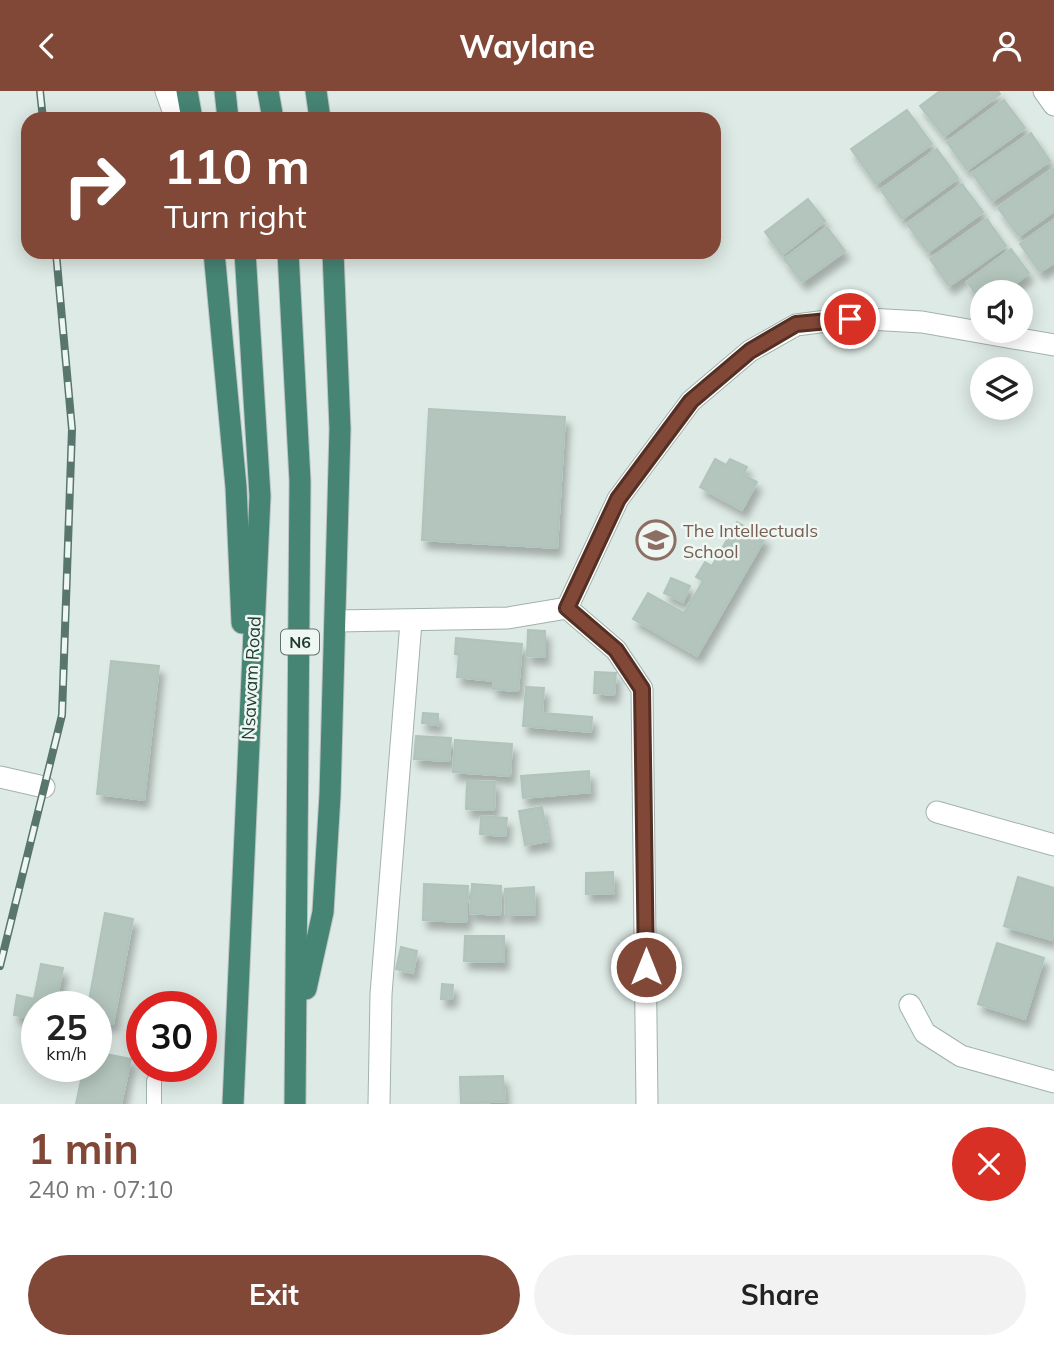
<!DOCTYPE html>
<html lang="en">
<head>
<meta charset="utf-8">
<style>
	body { margin:0; font-family:Mulish,sans-serif; background:#f2f2f2; color:#222; height:100vh; display:flex; flex-direction:column; font-size:26px; white-space:nowrap }
	* { box-sizing:border-box; margin:0 }
	p { font-size:23px; color:#767676 }
	.icon { flex:none; width:38px; height:38px; fill:none; stroke:currentColor; stroke-width:2; stroke-linecap:round; stroke-linejoin:round }
	.map { position:relative; height:1013px; overflow:hidden }
	.side { display:flex; flex-direction:column; background:#fff; flex:1 }
	.side>* { flex:none }
	.top-card { position:absolute; left:21px; top:21px; width:700px; height:147px; border-radius:21px; box-shadow:0 4px 18px #0003; background:#814837; color:#fff; overflow:hidden }
	.buttons { position:absolute; left:970px; top:189px; display:grid; gap:14px }
	.buttons a { display:grid; place-items:center; width:63px; height:63px; border-radius:50%; background:#fff; box-shadow:0 4px 18px #0003; font-size:35px }
	.speed { position:absolute; left:21px; top:900px; display:flex; gap:14px; font-size:35px; font-weight:700; text-align:center }
	.speed>* { display:grid; place-content:center; width:91px; height:91px; border-radius:50%; background:#fff; box-shadow:0 4px 18px #0003; line-height:1 }
	.speed small { font-size:18px; font-weight:400 }
	.speed .limit { border:10px solid #d22; background:#fff; color:#111 }
	.pin { position:absolute; display:grid; place-items:center; width:60px; height:60px; color:#fff; margin:-30px; border:4px solid #fff; border-radius:50%; box-shadow:0 2px 7px #0007 }
	.me { position:absolute; width:77px; margin:-38px; rotate:0deg; stroke-linejoin:round; filter:drop-shadow(0 0 5px #0008) }
	.turn { display:flex; align-items:center; gap:24px; height:147px; padding:0 28px; font-size:32px }
	.turn .icon { width:91px; height:91px; stroke-width:2.5 }
	.turn b { display:block; font-size:49px; line-height:60px }
	.round { display:grid; place-items:center; flex:none; width:74px; height:74px; border-radius:37px; background:#f2f2f2 }
	.summary { display:flex; align-items:center; justify-content:space-between; height:119px; padding:0 28px }
	h1 { font-size:42px; font-weight:700; line-height:52px; color:#814837 }
	.primary-button { display:flex; gap:14px; margin-top:auto; padding:14px 28px }
	.primary-button a { flex:1; height:80px; border-radius:42px; background:#814837; color:#fff; font-size:28px; font-weight:700; line-height:80px; text-align:center }
	.primary-button a+a { background:#f2f2f2; color:#222 }
	header { display:flex; justify-content:space-between; align-items:center; height:91px; padding:0 28px; background:#814837; color:#fff; font-size:32px; font-weight:700 }
	.map>svg:first-child { display:block }
	.building { fill:#b3c5bd; stroke:#b0c4bb; stroke-width:2; filter:url(#shadow) }
	.lines { fill:none; stroke-linecap:round; stroke-linejoin:round }
	.service-casing { stroke:#a1b2ac; stroke-width:16 }
	.minor-casing { stroke:#a1b2ac; stroke-width:23 }
	.trunk-casing { stroke:#bcc4c2; stroke-width:23 }
	.service { stroke:#fff; stroke-width:14 }
	.minor { stroke:#fff; stroke-width:21 }
	.trunk { stroke:#468474; stroke-width:21 }
	.rail-casing { stroke:#59766e; stroke-width:8 }
	.rail { stroke:#eef7f2; stroke-width:5; stroke-dasharray:16; stroke-linecap:butt }
	.route-casing { stroke:#542f24; stroke-width:18 }
	.route { stroke:#814837; stroke-width:12 }
	.labels { text-anchor:middle; dominant-baseline:central; stroke-width:5; stroke-linejoin:round; paint-order:stroke }
	.shield { fill:#eef7f2; stroke:#5d736c; stroke-width:2 }
	.shield-label { font-size:16px; font-weight:bold; fill:#1f3a32 }
	.education-label { font-size:18px; fill:#785e54; stroke:#eef7f2; text-anchor:start }
	.street-label { font-size:18px; fill:#1f3a32; stroke:#eef7f2 }
</style>
</head>
<body>
<header><svg class="icon" aria-label="back" viewBox="0 0 24 24"><path d="M15 5l-7 7 7 7"/></svg>Waylane<svg class="icon" aria-label="person" viewBox="0 0 24 24"><circle cx="12" cy="8" r="4"/><path d="M4 21q1-7 8-7t8 7"/></svg></header>
<div class="map">
<svg width="1054" height="1013" viewBox="0 0 1054 1013">
	<defs>
		<filter id="shadow"><feDropShadow dx="4.5" dy="8" stdDeviation="3.5" flood-color="#0004"/></filter>
	</defs>
	<rect width="100%" height="100%" fill="#deeae5"/>
	<g class="building">
		<path d="M940 0H998L1000 3 944 45 920 15Z"/>
		<path d="M1004 9 1025 37 967 79 947 51Z"/>
		<path d="M907 19 932 53 876 93 851 58Z"/>
		<path d="M1031 42 1050 70 992 110 972 82Z"/>
		<path d="M937 58 958 87 902 128 881 99Z"/>
		<path d="M1054 77V120L1019 145 998 117Z"/>
		<path d="M962 93 983 121 928 161 907 133Z"/>
		<path d="M808 108 825 130 782 164 765 141Z"/>
		<path d="M987 128 1006 155 949 195 930 168Z"/>
		<path d="M1054 129V172L1040 181 1020 153Z"/>
		<path d="M827 136 845 160 802 191 784 168Z"/>
		<path d="M1011 158 1029 182 1004 201H982V210L967 191Z"/>
		<path d="M429 318 565 326 557 457 422 449Z"/>
		<path d="M715 368 726 374 730 368 747 376 743 384 757 391 742 419 700 396Z"/>
		<path d="M737 431 765 447 697 565 633 528 648 502 684 522 703 490 696 486 705 471 712 475Z"/>
		<path d="M671 487 690 495 683 511 664 502Z"/>
		<path d="M528 539 545 540V566L527 565Z"/>
		<path d="M456 547 522 553 518 600 493 598 494 590 457 586 459 564 455 563Z"/>
		<path d="M111 570 159 575 144 709 97 703Z"/>
		<path d="M595 581 616 582 614 604 594 602Z"/>
		<path d="M526 596 544 597 542 622 592 626 591 641 523 635Z"/>
		<path d="M423 622 438 623V634L422 632Z"/>
		<path d="M416 645 451 647 449 670 414 668Z"/>
		<path d="M455 649 512 653 510 685 453 681Z"/>
		<path d="M589 680 590 701 523 707 521 685Z"/>
		<path d="M467 690 495 691 494 719 466 718Z"/>
		<path d="M542 716 548 750 525 754 519 720Z"/>
		<path d="M481 725 507 727 505 745 480 743Z"/>
		<path d="M613 781 614 802 586 803V782Z"/>
		<path d="M1018 786 1054 797 1052 849 1004 835Z"/>
		<path d="M424 793 468 795 466 831 423 829Z"/>
		<path d="M472 793 501 795 500 824 470 822Z"/>
		<path d="M534 796 535 823 506 824 505 798Z"/>
		<path d="M105 822 133 828 113 933 96 930V915H88Z"/>
		<path d="M465 845H504V871L464 870Z"/>
		<path d="M997 852 1044 867 1025 928 978 913Z"/>
		<path d="M401 856 417 860 413 882 396 878Z"/>
		<path d="M41 873 63 877 58 902 78 906 76 915H37V928L14 924 17 904 34 908Z"/>
		<path d="M442 893 453 894 452 908H441Z"/>
		<path d="M96 961 131 968 121 1013H76L84 975H96Z"/>
		<path d="M503 985 505 1010 461 1013 460 986Z"/>
	</g>
	<g class="lines">
		<g class="service-casing">
			<path id="service" d="M154 1013V990"/>
		</g>
		<g class="minor-casing">
			<g id="minor">
				<path d="M166 0 176 28"/>
				<path d="M1044 0 1054 14"/>
				<path d="M567 517 616 559 642 598 647 1013"/>
				<path d="M336 530 508 527 567 517 618 408 691 310 750 260 796 234 850 227 922 231 1054 254"/>
				<path d="M0 686 44 696"/>
				<path d="M937 721 1054 754"/>
				<path d="M910 914 925 942 961 965 1054 991"/>
				<path d="M379 1013 381 903 411 531"/>
			</g>
		</g>
		<g class="trunk-casing">
			<g id="trunk">
				<path d="M187 0 192 28"/>
				<path d="M225 0 228 28"/>
				<path d="M268 0 273 28"/>
				<path d="M316 0 320 28"/>
				<path d="M214 161 236 396 242 532"/>
				<path d="M288 161 300 390 295 1013"/>
				<path d="M306 898 323 821 330 704 340 338 333 161"/>
				<path d="M233 1013 260 405 245 161"/>
			</g>
		</g>
		<use href="#service" class="service"/>
		<use href="#minor" class="minor"/>
		<use href="#trunk" class="trunk"/>
		<g class="rail-casing">
			<g id="rail">
				<path d="M40 0 43 28"/>
				<path d="M0 875 62 624 72 338 56 161"/>
			</g>
		</g>
		<use href="#rail" class="rail"/>
	</g>
	<g class="lines">
		<g class="route-casing">
			<path id="route" d="M646 876 642 598 616 559 567 517 618 408 691 310 750 260 796 233 850 228"/>
		</g>
		<use href="#route" class="route"/>
	</g>
	<defs>
		<g id="school-ring" transform="scale(2.0125)"><circle r="9.5" fill="#eef7f2" stroke="#8d6e63" stroke-width="1.5"/><path d="M0-5L7-2L0 1L-7-2ZM-4 1L0 2.5L4 1V4Q0 6-4 4Z" fill="#8d6e63"/></g>
	</defs>
	<g fill-rule="evenodd">
		<use href="#school-ring" x="656" y="449"/>
	</g>
	<g class="labels">
		<rect class="shield" x="281" y="538.5" width="38" height="25" rx="5"/>
		<g class="shield-label">
			<text x="300" y="551">N6</text>
		</g>
		<g class="education-label">
			<text x="683" y="439">The Intellectuals<tspan x="683" dy="21">School</tspan></text>
		</g>
		<g class="street-label">
			<text transform="translate(251 587) rotate(-87)">Nsawam Road</text>
		</g>
	</g>
</svg>
<div class="buttons">
<a><svg class="icon" aria-label="sound" viewBox="0 0 24 24"><path d="M4 9h4l5-4v14l-5-4H4zM17 9q2 3 0 6"/></svg></a>
<a><svg class="icon" aria-label="layers" viewBox="0 0 24 24"><path d="M12 4l9 5-9 5-9-5zM3 14l9 5 9-5"/></svg></a>
</div>
<div class="speed"><div>25<small>km/h</small></div><div class="limit">30</div></div>
<div class="pin" style="left:850px;top:228px;background:#d93025"><svg class="icon" aria-label="arrive" viewBox="0 0 24 24"><path d="M6 21V4h12l-3 4 3 4H6"/></svg></div>
<svg class="me" style="left:646px;top:876px" viewBox="-20 -20 40 40"><circle r="17" fill="#814837" stroke="#fff" stroke-width="3"/><path d="M0-11L8 9 0 5-8 9z" fill="#fff"/></svg>
<div class="top-card">
<div class="turn"><svg class="icon" aria-label="right" viewBox="0 0 24 24"><path d="M7 20v-9h11M14 6l5 5-5 5"/></svg><div><b>110 m</b>Turn right</div></div>
</div>
</div>
<section class="side">
<div class="summary"><div><h1>1 min</h1><p>240 m · 07:10</p></div><a class="round" style="background:#d93025;color:#fff"><svg class="icon" aria-label="close" viewBox="0 0 24 24"><path d="M6 6l12 12M18 6L6 18"/></svg></a></div>
<div class="primary-button"><a>Exit</a><a>Share</a></div>
</section>
</body>
</html>
